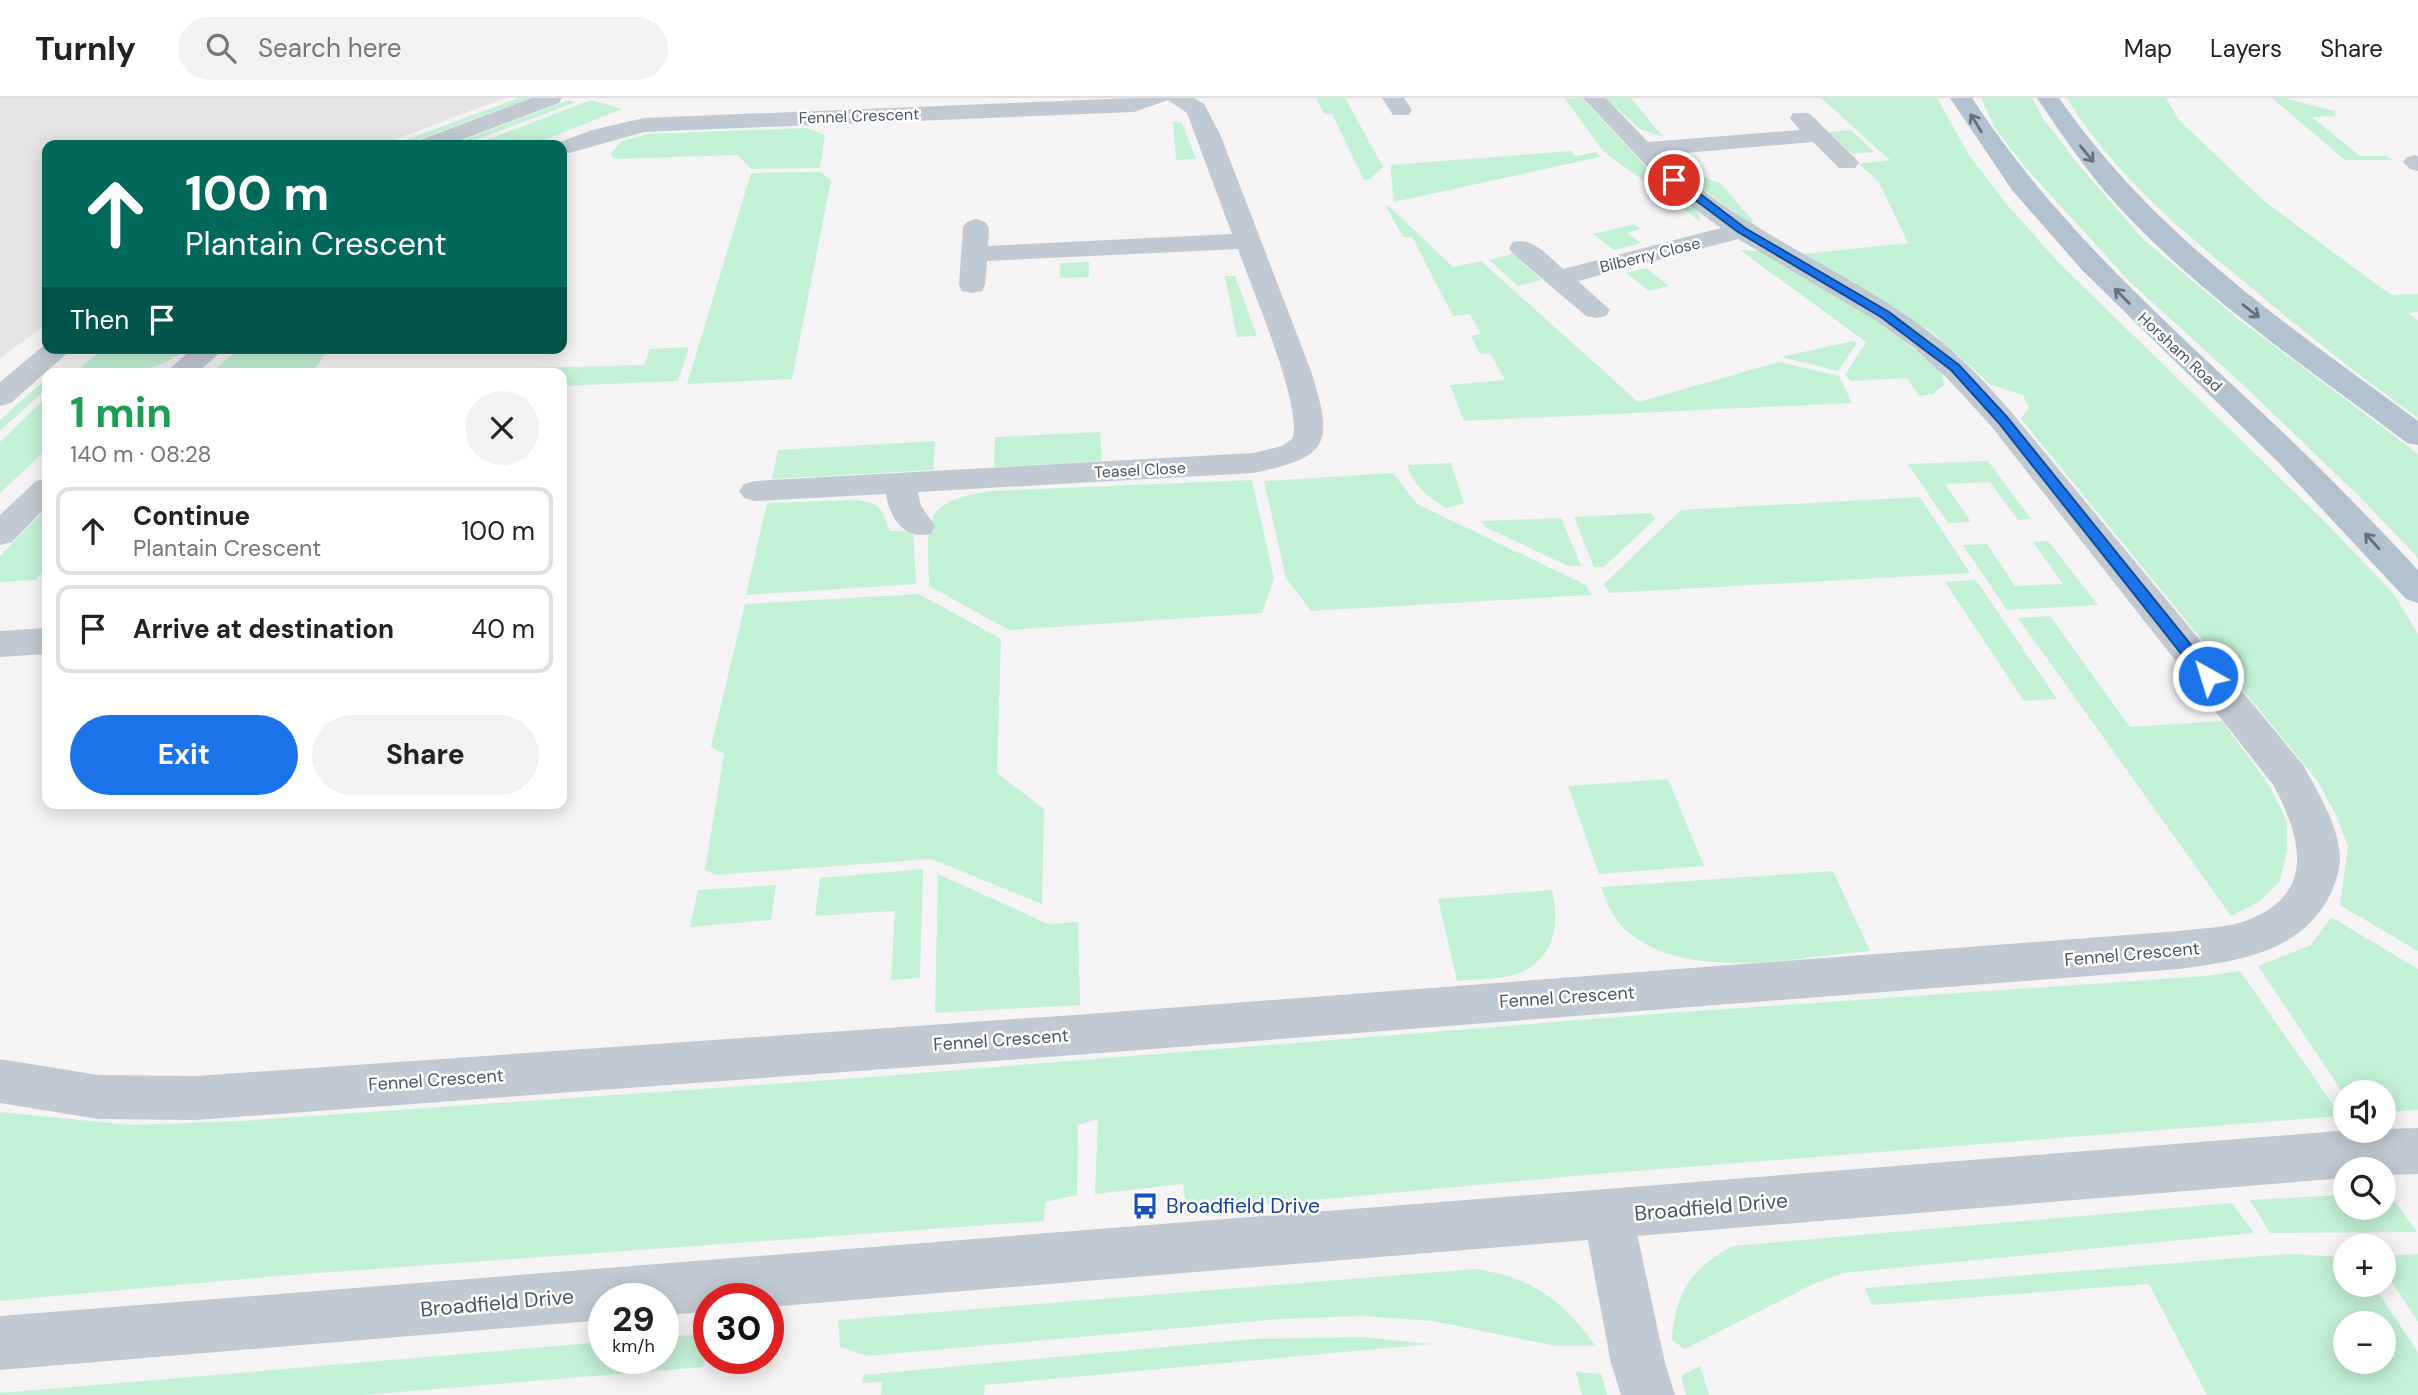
<!DOCTYPE html>
<html lang="en">
<head>
<meta charset="utf-8">
<style>
	body { margin:0; font-family:"DM Sans",sans-serif; background:#f2f2f2; color:#222; height:100vh; display:flex; flex-direction:column; font-size:26px; white-space:nowrap }
	* { box-sizing:border-box; margin:0 }
	p { font-size:23px; color:#767676 }
	.icon { flex:none; width:38px; height:38px; fill:none; stroke:currentColor; stroke-width:2; stroke-linecap:round; stroke-linejoin:round }
	.map { position:relative; flex:1; overflow:hidden }
	.details { position:absolute; left:42px; top:270px; width:525px; height:441px; display:flex; flex-direction:column; background:#fff; border-radius:14px; box-shadow:0 4px 18px #0003 }
	.details>* { flex:none }
	.guide { position:absolute; left:42px; top:42px; width:525px; height:214px; border-radius:14px; box-shadow:0 4px 18px #0003; background:#00695c; color:#fff; overflow:hidden }
	.buttons { position:absolute; left:2333px; top:982px; display:grid; gap:14px }
	.buttons a { display:grid; place-items:center; width:63px; height:63px; border-radius:50%; background:#fff; box-shadow:0 4px 18px #0003; font-size:35px }
	.speed { position:absolute; left:588px; top:1185px; display:flex; gap:14px; font-size:35px; font-weight:700; text-align:center }
	.speed>* { display:grid; place-content:center; width:91px; height:91px; border-radius:50%; background:#fff; box-shadow:0 4px 18px #0003; line-height:1 }
	.speed small { font-size:18px; font-weight:400 }
	.speed .limit { border:10px solid #d22; background:#fff; color:#111 }
	.pin { position:absolute; display:grid; place-items:center; width:60px; height:60px; color:#fff; margin:-30px; border:4px solid #fff; border-radius:50%; box-shadow:0 2px 7px #0007 }
	.me { position:absolute; width:77px; margin:-38px; rotate:321deg; stroke-linejoin:round; filter:drop-shadow(0 0 5px #0008) }
	.turn { display:flex; align-items:center; gap:24px; height:147px; padding:0 28px; font-size:32px }
	.turn .icon { width:91px; height:91px; stroke-width:2.5 }
	.turn b { display:block; font-size:49px; line-height:60px }
	.then { display:flex; align-items:center; height:66px; padding:0 28px; background:#0003; gap:14px; font-size:26px }
	.round { display:grid; place-items:center; flex:none; width:74px; height:74px; border-radius:37px; background:#f2f2f2 }
	.summary { display:flex; align-items:center; justify-content:space-between; height:119px; padding:0 28px }
	h1 { font-size:42px; font-weight:700; line-height:52px; color:#1e9e55 }
	.button { display:flex; gap:14px; margin-top:auto; padding:14px 28px }
	.button a { flex:1; height:80px; border-radius:42px; background:#1a73e8; color:#fff; font-size:28px; font-weight:700; line-height:80px; text-align:center }
	.button a+a { background:#f2f2f2; color:#222 }
	ul { padding:0; list-style:none }
	li { display:flex; align-items:center; gap:21px; height:88px; margin:0 14px 10px; padding:0 14px; border:4px solid #e0e0e0; border-radius:14px }
	li div { flex:1 }
	li b { display:block; font-size:26px }
	li em { font-style:normal }
	header { display:flex; align-items:center; gap:42px; box-sizing:border-box; height:98px; padding:0 35px; background:#fff; border-bottom:2px solid #e0e0e0 }
	header strong { font-size:33px }
	nav { display:flex; gap:38px; margin-inline-start:auto; font-size:24px }
	.search { width:490px; height:63px; background:#f2f2f2; display:flex; align-items:center; gap:18px; box-sizing:border-box; padding:0 24px; border-radius:38px; color:#767676; font-size:26px }
	.map>svg:first-child { display:block }
	.education { fill:#e6e4e5 }
	.green { fill:#c3f1d5; fill-rule:evenodd }
	.lines { fill:none; stroke-linecap:round; stroke-linejoin:round }
	.minor { fill:#c1cad2; fill-rule:evenodd }
	.tertiary { fill:#c1cad2; fill-rule:evenodd }
	.primary { fill:#b3c2d1; fill-rule:evenodd }
	.oneway { stroke:#64717d }
	.route { fill:#1a73e8; stroke:#114b97; stroke-width:2 }
	.labels { text-anchor:middle; dominant-baseline:central; stroke-width:5; stroke-linejoin:round; paint-order:stroke }
	.far-street-label { font-size:16px; fill:#4a5661; stroke:#fff }
	.street-label { font-size:18px; fill:#4a5661; stroke:#fff }
	.near-transit-label { font-size:21px; fill:#164399; stroke:#fff; text-anchor:start }
	.near-street-label { font-size:21px; fill:#4a5661; stroke:#fff }
</style>
</head>
<body>
<header>
<strong>Turnly</strong>
<div class="search"><svg class="icon" aria-label="search" viewBox="0 0 24 24"><circle cx="10" cy="10" r="6"/><path d="M15 15l6 6"/></svg>Search here</div>
<nav><a>Map</a><a>Layers</a><a>Share</a></nav>
</header>
<div class="map">
<svg width="2418" height="1297" viewBox="0 0 2418 1297">
	<rect width="100%" height="100%" fill="#f5f3f3"/>
	<path class="education" d="M0 0H505L380 47H47V226L0 260Z"/>
	<g class="green">
		<path d="M519 0H530L404 47H392Z"/>
		<path d="M1316 0H1345L1383 69 1370 81 1364 82 1332 16H1324Z"/>
		<path d="M1582 0 1647 70 1698 111 1700 123 1604 54 1565 1Z"/>
		<path d="M1606 0H1631L1663 39 1640 31Z"/>
		<path d="M1821 0H1937L1969 57 2008 108 2058 164 2323 422 2393 495 2418 536V853L2340 807 2348 748 2336 717 2317 682 2021 321 2029 310 2023 297 1991 287 1932 234 1803 156 1908 145 1879 84 1859 66 1890 62Z"/>
		<path d="M1981 0H2032L2042 19 2078 66 2142 140 2237 220 2418 356V460L2359 398 2240 284 2130 184 2025 69 1995 30Z"/>
		<path d="M2067 0H2166L2179 22 2264 103 2391 197 2418 196V214L2408 215 2418 222V320C2361 279 2306 236 2253 191 2183 134 2114 77 2067 0Z"/>
		<path d="M2272 0H2284L2334 13 2336 18 2312 19 2360 58H2386L2392 62H2345Z"/>
		<path d="M569 2 576 4 462 47H451Z"/>
		<path d="M591 2 622 11 532 47H473Z"/>
		<path d="M1173 23 1182 25 1196 61 1176 62Z"/>
		<path d="M807 30 825 37 820 70 751 71 738 57 614 61 611 55 622 43 648 36Z"/>
		<path d="M1851 32 1874 54 1852 56 1829 34Z"/>
		<path d="M1571 53 1575 58 1596 54 1600 59 1394 104 1390 67Z"/>
		<path d="M1684 64 1695 75 1721 86 1754 124 1750 125 1690 82 1683 75Z"/>
		<path d="M820 74 831 82 792 281 687 286 751 75Z"/>
		<path d="M1385 107 1390 109 1453 169 1481 163 1638 304 1779 264 1839 278 1852 305 1464 323 1450 287 1505 282 1490 255 1480 256 1471 238 1481 236 1470 216 1453 218 1412 139H1403Z"/>
		<path d="M1634 126 1640 131 1627 135 1641 145 1614 152 1593 136Z"/>
		<path d="M1740 152 1759 153 1771 158 1891 232 1942 274 1944 287 1933 296 1919 298 1907 280 1851 283 1845 277 1866 244Z"/>
		<path d="M1512 156 1542 182 1518 188 1489 162Z"/>
		<path d="M1089 164V179L1060 180V165Z"/>
		<path d="M1646 170 1669 188 1649 193 1626 175Z"/>
		<path d="M1225 178H1235L1257 238 1237 239Z"/>
		<path d="M1853 243 1857 245 1838 273 1781 259Z"/>
		<path d="M689 249 678 283 562 288V275H531L532 270 644 267 650 251Z"/>
		<path d="M104 250H188C151 279 118 275 74 275Z"/>
		<path d="M240 250H328L313 275H210Z"/>
		<path d="M47 280V290L0 333V322Z"/>
		<path d="M47 298V351L0 395V344Z"/>
		<path d="M1100 334 1102 363 994 369 995 339Z"/>
		<path d="M935 343 933 372 772 381 778 352Z"/>
		<path d="M1988 363 2031 421 2018 422 1990 384 1945 386 1971 424 1948 425 1908 366Z"/>
		<path d="M1451 365 1464 405 1446 410C1430 400 1411 387 1408 367Z"/>
		<path d="M1393 375 1417 406 1586 487 1591 497 1311 513 1286 480 1264 383Z"/>
		<path d="M1252 382 1274 481 1262 515 1009 532 929 488C928 423 918 404 992 393Z"/>
		<path d="M1920 399 1970 475 1609 495 1604 486 1681 412Z"/>
		<path d="M856 402C882 405 881 411 890 433H913L916 486 746 497 767 405Z"/>
		<path d="M47 410V466L36 482 0 484V458Z"/>
		<path d="M1651 415 1655 421 1604 469H1594L1574 419Z"/>
		<path d="M1561 420 1581 468H1568L1485 429 1482 423Z"/>
		<path d="M2048 443 2098 507 2007 512 1963 447 1987 446 2015 488 2063 486 2033 444Z"/>
		<path d="M1976 482 2057 601 2024 603 1945 484Z"/>
		<path d="M919 496 1001 541 997 675 1044 711 1042 806 932 761 716 777 705 772 724 656 711 649 745 506Z"/>
		<path d="M2050 518 2130 629 2222 623 2269 687 2287 724V753L2280 783 2259 804 2231 818 2018 520Z"/>
		<path d="M1668 681 1704 768 1599 776 1568 688Z"/>
		<path d="M923 771 920 880 891 882 895 813 815 818 820 780Z"/>
		<path d="M1833 773 1870 853C1797 859 1676 887 1621 827 1611 816 1606 802 1601 789Z"/>
		<path d="M938 776 1048 826 1078 824 1080 907 935 915Z"/>
		<path d="M776 787 771 822 690 829 698 792Z"/>
		<path d="M1552 792C1561 828 1553 866 1513 877 1496 882 1475 881 1457 883L1438 801Z"/>
		<path d="M2331 819 2418 871V1012L2384 1014V994H2345V998L2258 868 2311 847Z"/>
		<path d="M2240 873 2341 1018 1597 1076 1187 1114 1183 1086 1095 1096 1098 1021 1078 1027 1077 1097 1045 1104 1044 1123 278 1178 0 1203V1014L131 1027 241 1023 858 980 1668 915 2205 878Z"/>
		<path d="M2384 1094H2388L2417 1134 2270 1135 2250 1102 2345 1097V1110H2384Z"/>
		<path d="M2232 1105 2254 1135 1843 1175 1813 1186 1685 1251 1672 1242C1676 1194 1690 1171 1733 1148Z"/>
		<path d="M2288 1156 2345 1159V1186L2373 1187 2418 1254V1297H2207L2149 1186 1872 1207 1865 1190ZM2345 1225H2384V1264H2345Z"/>
		<path d="M2418 1156V1224L2384 1172V1158Z"/>
		<path d="M1475 1171C1532 1179 1562 1202 1596 1248H1556L1433 1223 1363 1218 1281 1221 867 1258 840 1249 838 1222Z"/>
		<path d="M709 1236 703 1269 363 1297H0V1295L604 1244V1260H663V1239Z"/>
		<path d="M1362 1239 1432 1246 985 1287 984 1297H881L882 1284 862 1285 863 1277 1251 1241Z"/>
		<path d="M1700 1268 1709 1297H1686L1681 1278Z"/>
		<path d="M1576 1274 1601 1276 1607 1297H1582Z"/>
	</g>
	<g class="lines">
		<g class="minor">
			<path d="M1134 0H1194L1204 6 1220 36 1311 273C1334 346 1330 359 1253 375L918 394 921 408 935 428 931 436C905 442 889 420 886 396L755 403 744 400 739 393 744 386 755 383 1253 355 1282 348 1292 341C1305 313 1250 186 1238 151L987 163 985 187 982 193 972 195 962 193 959 187 963 129 967 124 976 121 985 124 989 129 988 148 1232 136 1187 15 1168 2 1134 14 644 34 562 57V47H552L592 32 644 20Z"/>
			<path d="M1382 0H1404L1412 12 1409 17H1393Z"/>
			<path d="M1583 0H1606L1648 44 1800 32 1790 20 1793 15H1809L1855 60 1859 65 1855 70H1839L1813 44 1661 57C1737 130 1835 166 1920 227 1955 252 1985 283 2013 316L2303 667C2317 693 2335 721 2339 750 2342 767 2337 782 2330 797 2301 855 2237 863 2179 871L1088 956 195 1022 98 1021 0 1005V961L98 977 195 978 1088 916 2179 833C2201 830 2227 830 2248 822 2317 795 2301 740 2274 688L1991 328 1948 281 1913 249 1875 222 1738 141 1578 183 1610 212 1606 218 1596 220 1586 218 1513 156 1509 150 1513 144C1533 139 1548 158 1563 171L1721 130 1681 101 1653 75Z"/>
			<path d="M2415 57 2418 58V73L2410 71 2403 64 2407 59Z"/>
			<path d="M193 250H225L197 275H165Z"/>
			<path d="M47 380V408L12 444 0 447V417L36 383Z"/>
			<path d="M47 530V556L0 559V533Z"/>
			<path d="M1608 1092 1626 1099 1633 1117 1665 1265 1675 1297H1621L1611 1265 1583 1117 1590 1099Z"/>
		</g>
		<g class="tertiary">
			<path d="M531 0H562L559 5 448 47H416L420 42Z"/>
			<path d="M47 245V250H73L11 305 0 308V284Z"/>
			<path d="M2418 1030V1076L2384 1077V1071H2345V1080L768 1209V1200H709V1214L663 1217V1200H604V1222L0 1272V1218L2351 1032Z"/>
		</g>
		<g class="primary">
			<path d="M1950 0H1972C2051 121 2152 211 2256 309 2312 361 2366 416 2418 472V505L2406 501 2278 364 2082 172 2012 92Z"/>
			<path d="M2037 0H2059C2154 137 2286 226 2418 323V347L2407 345C2303 266 2189 191 2103 91 2079 62 2058 31 2037 0Z"/>
		</g>
	</g>
	<defs><path id="oneway-shaft" d="M-6 0H5M1.5-3L5.5 0L1.5 3" fill="none" stroke-width="1.6" stroke-linecap="round" stroke-linejoin="round" transform="scale(1.75)"/></defs>
	<g class="oneway">
		<use href="#oneway-shaft" transform="translate(1976 25) rotate(-121)"/>
		<use href="#oneway-shaft" transform="translate(2087 56) rotate(51)"/>
		<use href="#oneway-shaft" transform="translate(2122 198) rotate(-135)"/>
		<use href="#oneway-shaft" transform="translate(2251 213) rotate(38)"/>
		<use href="#oneway-shaft" transform="translate(2372 443) rotate(-132)"/>
	</g>
	<path class="route" d="M1671 79H1678L1745 130 1889 214 1959 267 2007 319 2213 574 2215 578 2213 582H2202L1998 324 1951 272 1881 219 1738 134 1671 84Z"/>
	<defs>
		<g id="bus-bare" transform="scale(2.1)"><path d="M-5-6H5V4H4V6H2V4H-2V6H-4V4H-5ZM-3.5-4V0h7V-4ZM-3.5 1.2v1.5H-2V1.2ZM2 1.2v1.5H3.5V1.2Z" fill="#1a4fb4" stroke="#fff" stroke-width="2.5" paint-order="stroke"/></g>
	</defs>
	<g fill-rule="evenodd">
		<use href="#bus-bare" x="1145" y="1108"/>
	</g>
	<g class="labels">
		<g class="far-street-label">
			<text transform="translate(859 18) rotate(-2)">Fennel Crescent</text>
			<text transform="translate(1650 157) rotate(-14)">Bilberry Close</text>
			<text transform="translate(2180 254) rotate(43)">Horsham Road</text>
			<text transform="translate(1140 372) rotate(-3)">Teasel Close</text>
		</g>
		<g class="street-label">
			<text transform="translate(2132 856) rotate(-5)">Fennel Crescent</text>
			<text transform="translate(1567 899) rotate(-4)">Fennel Crescent</text>
			<text transform="translate(1001 942) rotate(-4)">Fennel Crescent</text>
			<text transform="translate(436 982) rotate(-4)">Fennel Crescent</text>
		</g>
		<g class="near-transit-label">
			<text x="1166" y="1108">Broadfield Drive</text>
		</g>
		<g class="near-street-label">
			<text transform="translate(1711 1109) rotate(-5)">Broadfield Drive</text>
			<text transform="translate(497 1205) rotate(-5)">Broadfield Drive</text>
		</g>
	</g>
</svg>
<div class="buttons">
<a><svg class="icon" aria-label="sound" viewBox="0 0 24 24"><path d="M4 9h4l5-4v14l-5-4H4zM17 9q2 3 0 6"/></svg></a>
<a><svg class="icon" aria-label="search" viewBox="0 0 24 24"><circle cx="10" cy="10" r="6"/><path d="M15 15l6 6"/></svg></a>
<a>+</a>
<a>−</a>
</div>
<div class="speed"><div>29<small>km/h</small></div><div class="limit">30</div></div>
<div class="pin" style="left:1674px;top:82px;background:#d93025"><svg class="icon" aria-label="arrive" viewBox="0 0 24 24"><path d="M6 21V4h12l-3 4 3 4H6"/></svg></div>
<svg class="me" style="left:2208px;top:578px" viewBox="-20 -20 40 40"><circle r="17" fill="#1a73e8" stroke="#fff" stroke-width="3"/><path d="M0-11L8 9 0 5-8 9z" fill="#fff"/></svg>
<div class="guide">
<div class="turn"><svg class="icon" aria-label="ahead" viewBox="0 0 24 24"><path d="M12 20V5M6 11l6-6 6 6"/></svg><div><b>100 m</b>Plantain Crescent</div></div>
<div class="then">Then<svg class="icon" aria-label="arrive" viewBox="0 0 24 24"><path d="M6 21V4h12l-3 4 3 4H6"/></svg></div>
</div>
<section class="details">
<div class="summary"><div><h1>1 min</h1><p>140 m · 08:28</p></div><a class="round"><svg class="icon" aria-label="close" viewBox="0 0 24 24"><path d="M6 6l12 12M18 6L6 18"/></svg></a></div>
<ul>
<li><svg class="icon" aria-label="ahead" viewBox="0 0 24 24"><path d="M12 20V5M6 11l6-6 6 6"/></svg><div><b>Continue</b><p>Plantain Crescent</p></div><em>100 m</em></li>
<li><svg class="icon" aria-label="arrive" viewBox="0 0 24 24"><path d="M6 21V4h12l-3 4 3 4H6"/></svg><div><b>Arrive at destination</b></div><em>40 m</em></li>
</ul>
<div class="button"><a>Exit</a><a>Share</a></div>
</section>
</div>
</body>
</html>
